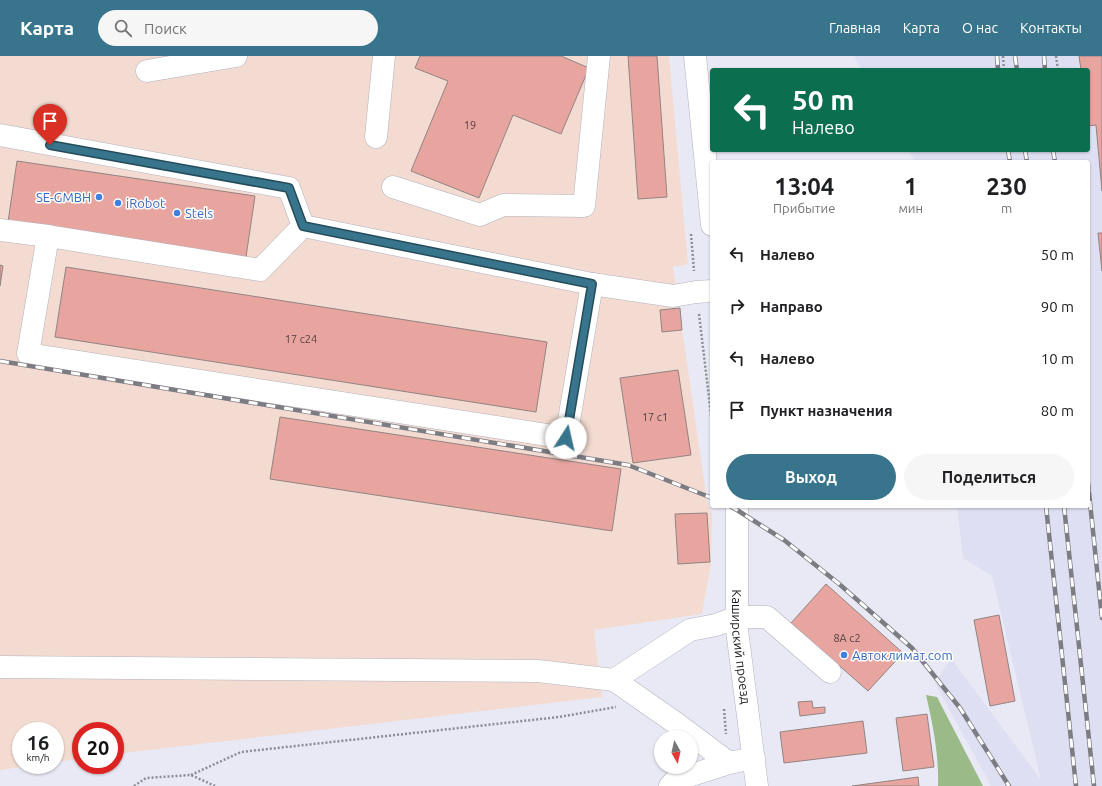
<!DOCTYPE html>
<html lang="ru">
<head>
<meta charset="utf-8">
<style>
	body { margin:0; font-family:Ubuntu,sans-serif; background:#f6f6f6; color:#202124; height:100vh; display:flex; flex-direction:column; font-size:15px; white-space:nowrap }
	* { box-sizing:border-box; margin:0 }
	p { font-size:13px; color:#757577 }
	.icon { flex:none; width:22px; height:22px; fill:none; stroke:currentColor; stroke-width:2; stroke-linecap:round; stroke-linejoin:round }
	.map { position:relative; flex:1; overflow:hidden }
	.sheet { position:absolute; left:710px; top:104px; width:380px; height:348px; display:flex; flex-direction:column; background:#fff; border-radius:4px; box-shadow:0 1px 3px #0004 }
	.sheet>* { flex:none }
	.guide { position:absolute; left:710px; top:12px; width:380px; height:84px; border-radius:4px; box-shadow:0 1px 3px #0004; background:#0b6e4f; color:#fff; overflow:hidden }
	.needle { width:26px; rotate:172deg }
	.buttons { position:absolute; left:654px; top:674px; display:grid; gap:8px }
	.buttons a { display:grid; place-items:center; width:44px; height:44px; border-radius:50%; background:#fff; box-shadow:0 1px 3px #0004; font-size:20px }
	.speed { position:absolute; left:12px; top:666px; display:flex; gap:8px; font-size:20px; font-weight:700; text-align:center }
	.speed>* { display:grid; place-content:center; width:52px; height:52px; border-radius:50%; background:#fff; box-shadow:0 1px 3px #0004; line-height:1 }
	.speed small { font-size:10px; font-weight:400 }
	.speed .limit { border:6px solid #d22; background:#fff; color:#111 }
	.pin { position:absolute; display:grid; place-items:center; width:34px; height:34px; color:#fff; margin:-41px -17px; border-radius:50% 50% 50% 0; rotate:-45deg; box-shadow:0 0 4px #0007 }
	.pin .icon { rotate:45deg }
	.me { position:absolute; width:44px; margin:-22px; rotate:10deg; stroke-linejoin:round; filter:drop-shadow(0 0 3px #0008) }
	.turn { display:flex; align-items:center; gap:14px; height:84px; padding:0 16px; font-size:18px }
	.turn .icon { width:52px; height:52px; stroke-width:2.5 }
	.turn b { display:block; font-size:28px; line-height:34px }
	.eta { display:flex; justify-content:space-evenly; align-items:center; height:68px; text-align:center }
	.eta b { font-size:24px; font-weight:700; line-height:28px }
	.primary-button { display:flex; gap:8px; margin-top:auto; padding:8px 16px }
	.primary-button a { flex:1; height:46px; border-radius:24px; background:#38758c; color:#fff; font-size:16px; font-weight:700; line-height:46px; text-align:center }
	.primary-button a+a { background:#f6f6f6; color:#202124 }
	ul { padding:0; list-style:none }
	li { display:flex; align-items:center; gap:12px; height:52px; padding:0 16px }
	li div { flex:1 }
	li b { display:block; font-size:15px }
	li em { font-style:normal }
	header { display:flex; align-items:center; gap:24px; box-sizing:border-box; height:56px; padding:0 20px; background:#38758c; color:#fff }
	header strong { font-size:19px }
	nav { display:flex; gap:22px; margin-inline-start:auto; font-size:14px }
	.search { width:280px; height:36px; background:#f6f6f6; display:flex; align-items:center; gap:10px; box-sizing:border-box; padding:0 14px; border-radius:22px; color:#757577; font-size:15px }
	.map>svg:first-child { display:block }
	.built { fill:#dedff2 }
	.industrial { fill:#f3dbd1 }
	.forest { fill:#9abb87 }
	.building { fill:#e8a59f; stroke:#918483 }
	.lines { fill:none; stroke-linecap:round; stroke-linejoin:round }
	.minor-casing { stroke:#b2b2be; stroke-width:23 }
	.path { stroke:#8c8c94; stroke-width:2.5; stroke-dasharray:2 2; stroke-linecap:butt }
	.minor { stroke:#fff; stroke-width:22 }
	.rail-casing { stroke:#7c7c83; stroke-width:4.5 }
	.rail { stroke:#fff; stroke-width:3; stroke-dasharray:9; stroke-linecap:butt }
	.route-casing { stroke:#244c5b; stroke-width:10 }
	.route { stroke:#38758c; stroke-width:7 }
	.shop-dot { fill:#3f7fe0; stroke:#fff; stroke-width:1.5 }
	.labels { text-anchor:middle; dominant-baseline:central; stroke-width:3; stroke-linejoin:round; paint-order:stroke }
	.number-label { font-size:11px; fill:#503f40 }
	.shop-label { font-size:13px; fill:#366cbe; stroke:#fff; text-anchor:start }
	.street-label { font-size:13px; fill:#1d1d21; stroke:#fff }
</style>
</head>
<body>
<header>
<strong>Карта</strong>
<div class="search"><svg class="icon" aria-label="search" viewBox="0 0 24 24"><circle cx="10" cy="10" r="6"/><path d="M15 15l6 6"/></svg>Поиск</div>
<nav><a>Главная</a><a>Карта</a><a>О нас</a><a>Контакты</a></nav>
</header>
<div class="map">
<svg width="1102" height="730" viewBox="0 0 1102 730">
	<rect width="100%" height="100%" fill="#e9e9f5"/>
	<path class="built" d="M854 0H1101L1102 9V730H991L935 627 951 602 1041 724 992 520 963 502 957 450H1088V106H915L908 94H1088V14H862Z"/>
	<path class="industrial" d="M0 0H669L688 208 673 211 707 445 712 459 711 508 702 558 594 574 602 641 115 698V675H81V703L55 706V675H21V709H35L0 714Z"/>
	<path class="forest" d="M926 639 937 641 983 730H938C939 699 933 669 926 639Z"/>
	<g class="building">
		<path d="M420 0H561L589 12 561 78 513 59 479 142 411 115 448 25 415 12Z"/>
		<path d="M628 0H657L667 141 638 143Z"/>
		<path d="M1079 0H1102V135L1096 69 1088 70V14H1081Z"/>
		<path d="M17 105 255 140 246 201 8 166Z"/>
		<path d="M1098 177H1102V215Z"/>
		<path d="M0 209 3 210 0 230Z"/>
		<path d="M66 211 547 286 536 356 55 281Z"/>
		<path d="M680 252 682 274 662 276 660 254Z"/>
		<path d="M678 314 691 399 633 407 620 322Z"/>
		<path d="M280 361 621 413 612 475 270 423Z"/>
		<path d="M707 457 710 506 678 508 675 458Z"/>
		<path d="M826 528 903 597 868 635 791 567Z"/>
		<path d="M999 559 1015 645 990 650 974 564Z"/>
		<path d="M812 645 813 652 825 651V657L800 660 798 646Z"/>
		<path d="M927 658 934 711 903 715 896 662Z"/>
		<path d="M863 665 867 697 784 707 780 676Z"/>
		<path d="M918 721 919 730H852Z"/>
	</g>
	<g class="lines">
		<g class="minor-casing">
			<g id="minor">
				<path d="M695 0 712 169"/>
				<path d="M147 15 236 0"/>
				<path d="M0 79 289 132 303 170"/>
				<path d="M376 81 384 0"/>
				<path d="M393 131 480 159 503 149 584 150 599 0"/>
				<path d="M0 174 48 180 260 214 303 170 592 228 673 240 696 236 712 235"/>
				<path d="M48 180 28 298 566 382 592 228"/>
				<path id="s1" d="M737 450V574L757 730"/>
				<path d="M0 611 538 615 614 624 677 668 729 707 754 702"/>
				<path d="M614 624 690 574 716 569 737 561H767L830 616"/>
				<path d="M670 730 676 724 729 707"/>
			</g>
		</g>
		<g class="path">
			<path d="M1003 0 1004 14"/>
			<path d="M1056 0 1058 14"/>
			<path d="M691 178 694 215"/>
			<path d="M699 258 712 367"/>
			<path d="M724 653 726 678"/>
			<path d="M191 719 241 696 559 661 616 651"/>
			<path d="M134 730 146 722 191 719 215 730"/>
		</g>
		<use href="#minor" class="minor"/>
		<g class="rail-casing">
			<g id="rail">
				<path d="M997 0 998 14"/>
				<path d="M1015 0 1017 14"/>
				<path d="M1044 0 1045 14"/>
				<path d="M1008 94 1010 106"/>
				<path d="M1025 94 1027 106"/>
				<path d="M1053 94 1055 106"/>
				<path d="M0 305 628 409 712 442"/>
				<path d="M1088 427 1102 562"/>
				<path d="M730 450 737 454 784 484 838 527 912 592 960 652 1009 730"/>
				<path d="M1046 450 1076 730"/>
				<path d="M1064 450 1094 730"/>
			</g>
		</g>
		<use href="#rail" class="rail"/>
	</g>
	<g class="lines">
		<g class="route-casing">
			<path id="route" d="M50 89 289 132 303 170 592 228 566 382"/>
		</g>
		<use href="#route" class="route"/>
	</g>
	<g class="shop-dot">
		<circle cx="99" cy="141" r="4"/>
		<circle cx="118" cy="147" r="4"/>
		<circle cx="177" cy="157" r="4"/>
		<circle cx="844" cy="599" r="4"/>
	</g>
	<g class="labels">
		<g class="number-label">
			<text x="470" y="69">19</text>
			<text x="301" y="283">17 с24</text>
			<text x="655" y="361">17 с1</text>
			<text x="847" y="582">8А с2</text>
		</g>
		<g class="shop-label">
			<text x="91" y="141" text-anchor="end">SE-GMBH</text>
			<text x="126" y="147">iRobot</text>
			<text x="185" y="157">Stels</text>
			<text x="852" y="599">Автоклимат.com</text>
		</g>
		<g class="street-label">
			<text stroke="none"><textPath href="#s1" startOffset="141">Каширский проезд</textPath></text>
		</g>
	</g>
</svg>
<div class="buttons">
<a><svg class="needle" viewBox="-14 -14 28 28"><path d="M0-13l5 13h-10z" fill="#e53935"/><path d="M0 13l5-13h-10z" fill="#757577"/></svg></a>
</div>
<div class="speed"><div>16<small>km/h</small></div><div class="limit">20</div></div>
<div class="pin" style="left:50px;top:89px;background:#d93025"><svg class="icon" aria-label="arrive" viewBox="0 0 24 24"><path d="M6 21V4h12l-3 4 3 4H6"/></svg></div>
<svg class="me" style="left:566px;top:382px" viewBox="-20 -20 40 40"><circle r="19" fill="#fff"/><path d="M0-13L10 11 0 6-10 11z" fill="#38758c"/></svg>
<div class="guide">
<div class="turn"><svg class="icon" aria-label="left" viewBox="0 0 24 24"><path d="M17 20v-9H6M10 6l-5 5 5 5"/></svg><div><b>50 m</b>Налево</div></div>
</div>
<section class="sheet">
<div class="eta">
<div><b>13:04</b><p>Прибытие</p></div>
<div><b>1</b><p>мин</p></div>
<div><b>230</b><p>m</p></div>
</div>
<ul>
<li><svg class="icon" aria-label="left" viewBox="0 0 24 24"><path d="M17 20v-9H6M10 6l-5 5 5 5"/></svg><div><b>Налево</b></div><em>50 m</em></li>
<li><svg class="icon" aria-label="right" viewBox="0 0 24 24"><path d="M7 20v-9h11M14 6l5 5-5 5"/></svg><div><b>Направо</b></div><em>90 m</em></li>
<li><svg class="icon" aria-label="left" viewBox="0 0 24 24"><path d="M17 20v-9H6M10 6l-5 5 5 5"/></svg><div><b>Налево</b></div><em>10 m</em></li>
<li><svg class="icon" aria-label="arrive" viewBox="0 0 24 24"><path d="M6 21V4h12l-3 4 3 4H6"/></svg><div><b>Пункт назначения</b></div><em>80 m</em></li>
</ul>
<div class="primary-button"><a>Выход</a><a>Поделиться</a></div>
</section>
</div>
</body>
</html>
